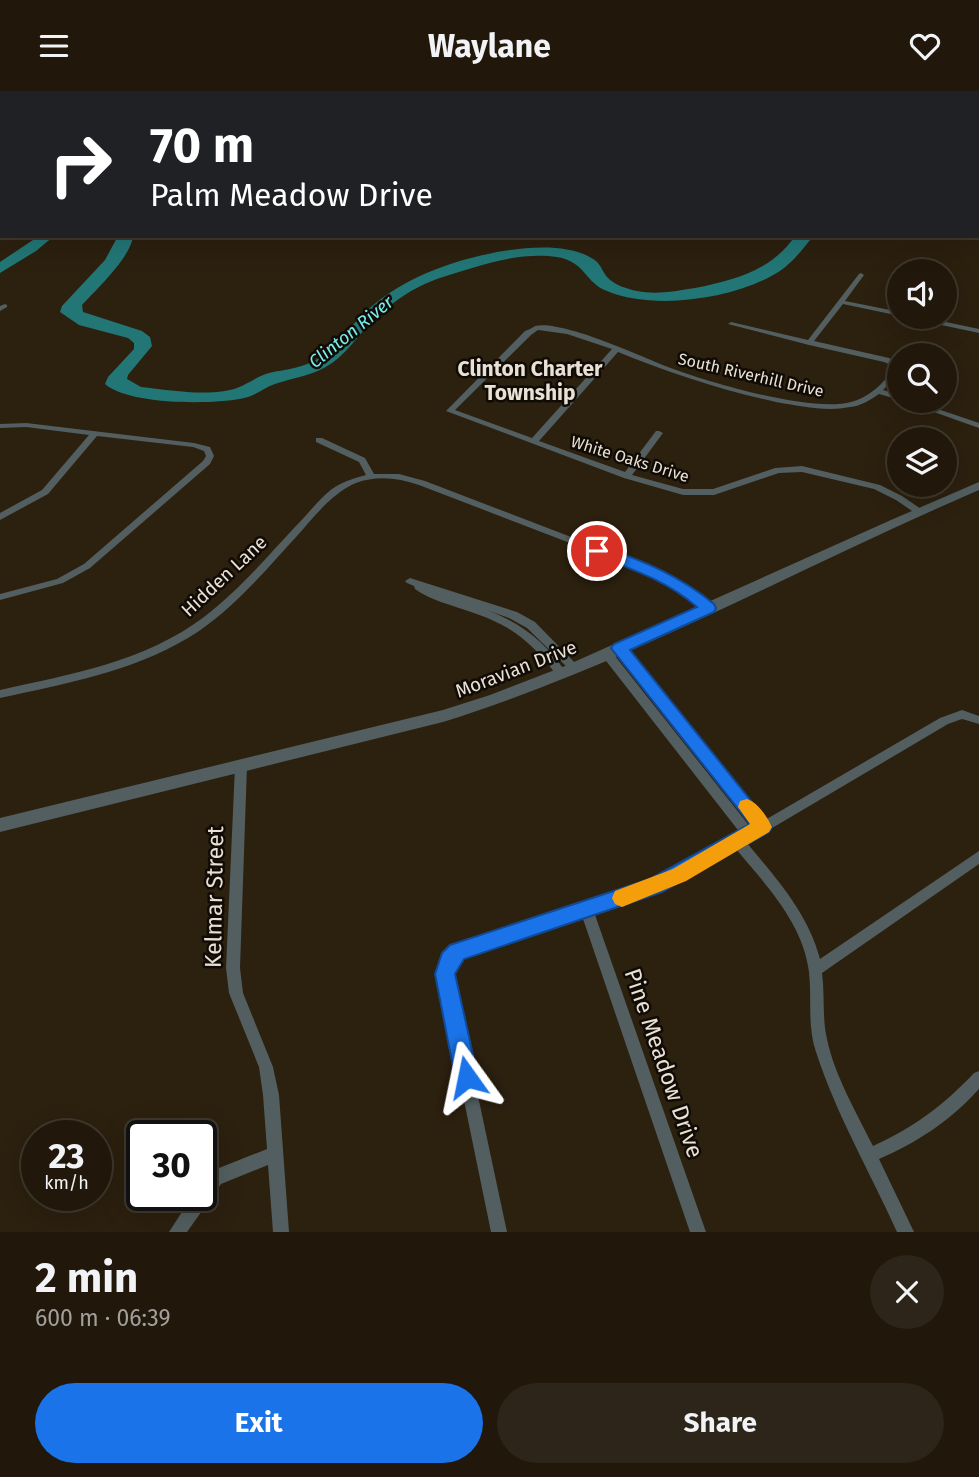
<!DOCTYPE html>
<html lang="en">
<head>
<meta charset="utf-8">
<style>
	body { margin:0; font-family:"Fira Sans",sans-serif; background:#2d2519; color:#f1f3f6; height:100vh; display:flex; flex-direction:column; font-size:26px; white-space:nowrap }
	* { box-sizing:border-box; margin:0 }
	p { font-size:23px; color:#a2a09d }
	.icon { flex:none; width:38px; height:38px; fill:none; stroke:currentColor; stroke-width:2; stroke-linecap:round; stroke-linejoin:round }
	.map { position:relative; height:1141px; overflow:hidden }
	.panel { display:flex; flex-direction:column; background:#21180b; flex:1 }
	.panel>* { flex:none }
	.top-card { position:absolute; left:0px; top:0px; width:980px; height:147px; box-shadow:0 7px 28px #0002,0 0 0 2px #3e372c; background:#202124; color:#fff; overflow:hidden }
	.controls { position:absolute; left:887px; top:168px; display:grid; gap:14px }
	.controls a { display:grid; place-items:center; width:70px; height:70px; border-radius:50%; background:#21180b; box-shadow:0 7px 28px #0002,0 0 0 2px #3e372c; font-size:35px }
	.speed { position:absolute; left:21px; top:1029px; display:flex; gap:14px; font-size:35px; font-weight:700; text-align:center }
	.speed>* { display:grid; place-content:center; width:91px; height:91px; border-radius:50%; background:#21180b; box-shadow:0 7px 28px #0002,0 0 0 2px #3e372c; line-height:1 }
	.speed small { font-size:18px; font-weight:400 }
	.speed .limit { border:4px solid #111; border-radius:10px; background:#fff; color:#111 }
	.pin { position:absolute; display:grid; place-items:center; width:60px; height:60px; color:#fff; margin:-30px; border:4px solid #fff; border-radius:50%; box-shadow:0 2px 7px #0007 }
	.me { position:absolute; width:77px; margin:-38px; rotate:348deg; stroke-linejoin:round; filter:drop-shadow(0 0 5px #0008) }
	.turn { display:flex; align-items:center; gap:24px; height:147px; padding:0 35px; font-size:32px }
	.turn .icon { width:91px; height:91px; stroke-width:2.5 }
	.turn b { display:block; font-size:49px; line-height:60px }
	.round { display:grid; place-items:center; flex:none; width:74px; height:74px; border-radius:37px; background:#2d2519 }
	.headline { display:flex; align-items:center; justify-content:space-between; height:119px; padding:0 35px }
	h1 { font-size:42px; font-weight:700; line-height:52px }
	.primary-button { display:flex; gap:14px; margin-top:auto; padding:14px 35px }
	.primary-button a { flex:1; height:80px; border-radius:42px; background:#1a73e8; color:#fff; font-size:28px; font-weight:700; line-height:80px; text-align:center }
	.primary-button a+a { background:#2d2519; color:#f1f3f6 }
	header { display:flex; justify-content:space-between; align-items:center; height:91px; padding:0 35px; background:#21180b; font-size:32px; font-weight:700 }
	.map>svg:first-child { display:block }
	.water { fill:#237676 }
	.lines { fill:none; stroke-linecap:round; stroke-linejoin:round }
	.minor { fill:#525e5f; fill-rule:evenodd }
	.tertiary { fill:#525e5f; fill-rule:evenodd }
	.route { fill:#1a73e8; stroke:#114b97; stroke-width:2 }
	.slow { fill:#f59e0b }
	.labels { text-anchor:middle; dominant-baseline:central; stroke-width:5; stroke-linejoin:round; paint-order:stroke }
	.far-street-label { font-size:16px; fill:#e9e1d6; stroke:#100b05 }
	.far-water-label { font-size:18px; font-style:italic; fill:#79eeee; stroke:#100b05 }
	.street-label { font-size:19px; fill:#e9e1d6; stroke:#100b05 }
	.far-district-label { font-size:21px; font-weight:bold; fill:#e9e1d6; stroke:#100b05 }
	.near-street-label { font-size:23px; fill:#e9e1d6; stroke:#100b05 }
</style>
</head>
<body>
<header><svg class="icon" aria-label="menu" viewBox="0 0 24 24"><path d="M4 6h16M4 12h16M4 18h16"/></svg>Waylane<svg class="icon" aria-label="heart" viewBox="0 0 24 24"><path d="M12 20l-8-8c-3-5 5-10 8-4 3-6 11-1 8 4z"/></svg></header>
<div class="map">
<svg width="979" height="1141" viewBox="0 0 979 1141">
	<rect width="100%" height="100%" fill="#2c200f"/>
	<g class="water">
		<path d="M39 145H54L36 160 0 182V171Z"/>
		<path d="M118 145H133C131 166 97 198 82 214L83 221 142 240 150 246 152 255 128 284 127 288 141 296C169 299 202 305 230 299 244 296 255 286 269 282 287 278 304 277 319 267 339 253 353 231 372 215 408 185 452 170 497 161 526 156 571 151 596 170 601 174 603 182 608 187 615 194 627 198 637 200 656 204 676 200 695 197 734 189 771 180 795 145H813C803 158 793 171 780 180 737 208 655 220 607 200 584 191 586 171 557 166 520 160 478 175 443 186 413 195 386 215 365 238 354 250 345 263 332 272 316 284 296 286 278 292 266 295 256 305 244 307 214 314 128 314 105 293L108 286 134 258V252L128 247 79 234 60 221 62 215 105 169Z"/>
	</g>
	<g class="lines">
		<g class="minor">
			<path d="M593 0H598L592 2Z"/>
			<path d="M738 0H743L737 2Z"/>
			<path d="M967 145H979V149L968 146Z"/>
			<path d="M861 182 864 184 845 210 900 221V225L843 213 814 250 889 267 897 271 900 281 883 299 900 304V309L879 303C870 309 861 315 850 316 826 321 800 315 776 311 721 299 670 282 618 261L539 350 625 381 656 340H659L663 342 632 384 683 398H713L775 377 802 375 880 394 902 405 921 418V422H915L896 409 874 398 802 381 779 382 714 404H683L624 387 446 320 525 240C526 240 534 236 535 235 560 228 641 265 668 276 707 291 812 322 851 311 868 307 883 293 893 279L891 274 884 271 809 254 728 233 731 231 808 249 859 183ZM538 239 567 243 612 258 532 347 455 319 531 244Z"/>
			<path d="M5 213 7 214V216L0 220V215Z"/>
			<path d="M910 226H922L979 238V242L913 228Z"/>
			<path d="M903 310H914L979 332V337Z"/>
			<path d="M26 332 194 352 210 356 214 365 210 373 90 477 63 492 0 509V503L57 488 84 473 203 370 206 365 204 360 193 356 97 345 48 403 0 429V422L42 399 89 344 26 336 0 337V333Z"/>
			<path d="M316 347H322L365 367 374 383H399L425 390 657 479 691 498 714 517 713 519H705L685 502 651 483 419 394C398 387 377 384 356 392 332 402 314 426 297 445 264 481 230 522 188 547 131 581 64 593 0 607V599C71 583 144 571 204 526 238 500 266 467 295 436 307 424 318 409 332 398 342 391 354 387 366 384L359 371 316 351Z"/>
			<path d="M410 487 517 521 535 531 580 577 579 580H571L527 537 509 527 478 516C517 529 544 548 567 583L566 586H558C531 551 513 535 471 521 452 514 432 510 415 498L414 495 407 492 405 490Z"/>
			<path d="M619 553 623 554 765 729 940 627 962 619 979 625V633L962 628 948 633 747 752C776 787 808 822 820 868L979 760V773L822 882C825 904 822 927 827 948 834 983 857 1023 873 1055 913 1037 944 1014 974 982L979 980V998C950 1030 918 1051 879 1068L914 1141H897C870 1081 836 1023 816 961 807 935 812 907 809 881 803 832 766 794 736 758L661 799 594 821 706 1141H690L582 825 470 861 455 873 452 883 507 1141H491L438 883 445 864 466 850 653 790 741 743 603 566 602 563 603 560H611L751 737 755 735 615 560 614 557 615 554Z"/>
			<path d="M241 670 245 672 247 675 240 877 243 902 273 976 279 1004 289 1141H273L268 1074 221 1093 187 1141H169L193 1104H201V1093L209 1081 267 1058 263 1004 259 976 229 902 226 877 235 675 237 672Z"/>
		</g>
		<g class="tertiary">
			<path d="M91 0H99L89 2Z"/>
			<path d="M979 10V15H978V10Z"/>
			<path d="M2 38V43H0V39Z"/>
			<rect x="0" y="52" width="2" height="4"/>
			<path d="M351 145H469L465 147H355Z"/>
			<path d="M979 391V399C802 475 626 574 443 631L0 741V727L443 619 490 604 565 575 891 429Z"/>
		</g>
	</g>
	<path class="route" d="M597 455C639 467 680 485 714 513L716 517 714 521 630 559 772 736 769 741 662 801 464 868 455 883 478 986 475 994 467 997 459 994 455 986 435 883 442 862 450 854 650 788 750 733 611 557 614 553 697 516C666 489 629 477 592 463V456Z"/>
	<path class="slow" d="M747 708C758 712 767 725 772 736L769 741 686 790 622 816 615 813 612 807 615 800 673 778 750 733 738 716 740 710Z"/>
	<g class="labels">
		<g class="far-street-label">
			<text transform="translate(751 284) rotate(13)">South Riverhill Drive</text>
			<text transform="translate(630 368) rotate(17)">White Oaks Drive</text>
		</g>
		<g class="far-water-label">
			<text transform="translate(351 241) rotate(-39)">Clinton River</text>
		</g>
		<g class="street-label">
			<text transform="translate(224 485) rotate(-43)">Hidden Lane</text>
			<text transform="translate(516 578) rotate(-21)">Moravian Drive</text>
		</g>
		<g class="far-district-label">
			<text x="530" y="278">Clinton Charter<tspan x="530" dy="24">Township</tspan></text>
		</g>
		<g class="near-street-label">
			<text transform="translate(214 806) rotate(-89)">Kelmar Street</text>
			<text transform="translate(664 972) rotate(71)">Pine Meadow Drive</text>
		</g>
	</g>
</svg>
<div class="controls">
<a><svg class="icon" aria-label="sound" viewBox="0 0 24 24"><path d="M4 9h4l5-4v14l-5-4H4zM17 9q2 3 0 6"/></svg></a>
<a><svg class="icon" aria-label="search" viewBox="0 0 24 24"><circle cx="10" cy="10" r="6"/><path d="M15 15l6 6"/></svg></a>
<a><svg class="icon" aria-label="layers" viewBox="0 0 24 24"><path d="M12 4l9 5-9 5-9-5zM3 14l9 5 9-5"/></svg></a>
</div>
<div class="speed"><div>23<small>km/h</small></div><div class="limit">30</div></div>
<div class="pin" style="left:597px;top:460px;background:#d93025"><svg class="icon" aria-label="arrive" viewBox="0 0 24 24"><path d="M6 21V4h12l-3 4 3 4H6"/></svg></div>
<svg class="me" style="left:467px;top:986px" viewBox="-20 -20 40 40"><path d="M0-17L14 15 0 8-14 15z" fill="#1a73e8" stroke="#fff" stroke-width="4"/></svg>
<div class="top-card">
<div class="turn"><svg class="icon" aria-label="right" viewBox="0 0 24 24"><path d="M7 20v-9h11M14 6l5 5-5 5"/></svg><div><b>70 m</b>Palm Meadow Drive</div></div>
</div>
</div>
<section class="panel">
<div class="headline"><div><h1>2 min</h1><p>600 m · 06:39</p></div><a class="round"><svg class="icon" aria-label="close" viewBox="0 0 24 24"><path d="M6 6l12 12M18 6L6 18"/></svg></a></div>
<div class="primary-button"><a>Exit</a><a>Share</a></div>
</section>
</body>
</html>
